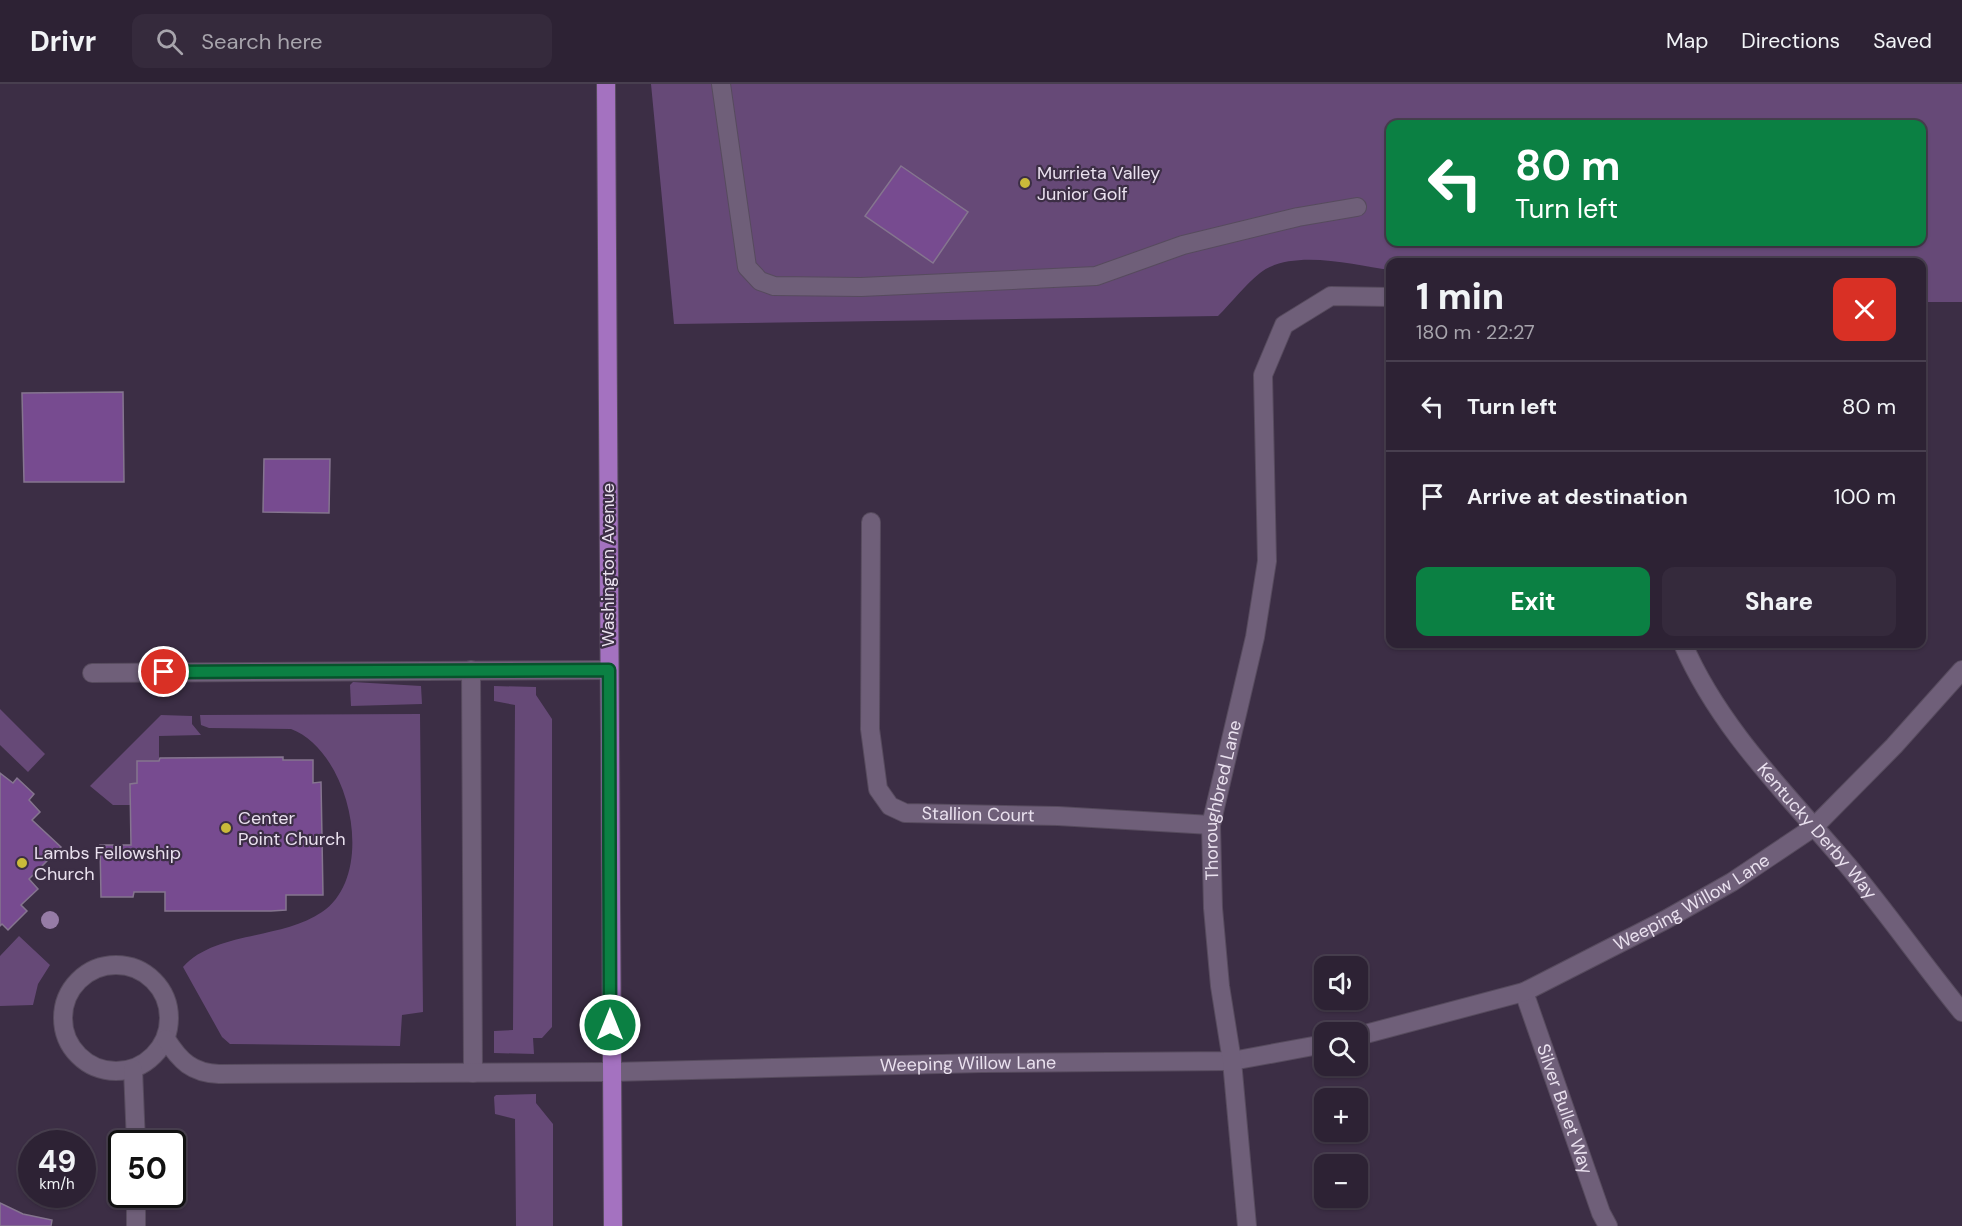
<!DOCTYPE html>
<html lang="en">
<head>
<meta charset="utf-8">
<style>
	body { margin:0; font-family:"DM Sans",sans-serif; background:#352a3c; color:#f1f3f6; height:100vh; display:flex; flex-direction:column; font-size:22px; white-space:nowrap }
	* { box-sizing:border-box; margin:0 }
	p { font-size:20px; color:#a7a4ac }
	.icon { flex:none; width:33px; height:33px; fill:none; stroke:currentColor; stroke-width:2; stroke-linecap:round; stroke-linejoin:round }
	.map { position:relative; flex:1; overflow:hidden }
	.drawer { position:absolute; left:1386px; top:174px; width:540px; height:390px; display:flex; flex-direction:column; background:#2d2234; border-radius:12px; box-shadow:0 2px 4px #0004,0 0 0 2px #483f4f }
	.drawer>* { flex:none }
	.guide { position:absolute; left:1386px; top:36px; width:540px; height:126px; border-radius:12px; box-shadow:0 2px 4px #0004,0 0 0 2px #483f4f; background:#0b8043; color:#fff; overflow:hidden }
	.tools { position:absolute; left:1314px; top:872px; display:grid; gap:12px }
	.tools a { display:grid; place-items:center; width:54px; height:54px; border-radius:12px; background:#2d2234; box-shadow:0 2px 4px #0004,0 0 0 2px #483f4f; font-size:30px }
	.speed { position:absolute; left:18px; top:1046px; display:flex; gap:12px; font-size:30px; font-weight:700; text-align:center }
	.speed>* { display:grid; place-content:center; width:78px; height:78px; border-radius:50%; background:#2d2234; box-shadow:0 2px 4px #0004,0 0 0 2px #483f4f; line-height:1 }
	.speed small { font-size:15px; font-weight:400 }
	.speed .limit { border:3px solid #111; border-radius:9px; background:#fff; color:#111 }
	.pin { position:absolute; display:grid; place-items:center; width:51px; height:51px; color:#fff; margin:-26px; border:3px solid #fff; border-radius:50%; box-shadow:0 2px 6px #0007 }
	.me { position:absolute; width:66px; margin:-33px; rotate:0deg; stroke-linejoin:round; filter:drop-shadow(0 0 4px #0008) }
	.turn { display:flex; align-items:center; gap:21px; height:126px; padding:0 30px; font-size:27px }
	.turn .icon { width:78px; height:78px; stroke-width:2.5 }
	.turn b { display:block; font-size:42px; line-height:51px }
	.round { display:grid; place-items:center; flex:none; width:63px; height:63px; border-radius:12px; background:#352a3c }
	.overview { display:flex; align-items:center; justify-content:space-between; height:102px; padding:0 30px }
	h1 { font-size:36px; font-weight:800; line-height:45px }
	.cta { display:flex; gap:12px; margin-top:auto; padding:12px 30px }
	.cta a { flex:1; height:69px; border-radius:12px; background:#0b8043; color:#fff; font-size:24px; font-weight:800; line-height:69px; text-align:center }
	.cta a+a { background:#352a3c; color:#f1f3f6 }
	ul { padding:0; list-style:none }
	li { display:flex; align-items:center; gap:18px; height:90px; padding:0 30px; border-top:2px solid #483f4f }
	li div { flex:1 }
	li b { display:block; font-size:22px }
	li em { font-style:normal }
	header { display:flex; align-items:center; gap:36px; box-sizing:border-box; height:84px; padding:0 30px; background:#2d2234; border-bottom:2px solid #483f4f }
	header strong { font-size:28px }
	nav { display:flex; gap:33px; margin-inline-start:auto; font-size:21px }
	.search { width:420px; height:54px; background:#352a3c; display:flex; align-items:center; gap:15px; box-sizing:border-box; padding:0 21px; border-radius:12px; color:#a7a4ac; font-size:22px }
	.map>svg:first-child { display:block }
	.green { fill:#664977; fill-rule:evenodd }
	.building { fill:#774b90; stroke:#85758f; stroke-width:1.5 }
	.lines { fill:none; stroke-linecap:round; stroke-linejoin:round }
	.minor-casing { stroke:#574b5e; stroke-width:20 }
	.major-casing { stroke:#574b5e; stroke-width:20 }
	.minor { stroke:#6f5f79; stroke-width:18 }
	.major { stroke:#a472c0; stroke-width:18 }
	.tree { fill:#967ca6 }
	.route-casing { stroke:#07532c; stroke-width:15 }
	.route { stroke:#0b8043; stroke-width:10 }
	.poi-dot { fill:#caba3a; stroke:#3c2e45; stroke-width:2 }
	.labels { text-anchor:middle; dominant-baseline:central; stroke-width:4.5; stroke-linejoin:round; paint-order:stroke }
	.poi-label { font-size:18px; fill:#eae1ef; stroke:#3c2e45; text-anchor:start }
	.street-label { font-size:18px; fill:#eae1ef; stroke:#3c2e45 }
</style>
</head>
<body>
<header>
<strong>Drivr</strong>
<div class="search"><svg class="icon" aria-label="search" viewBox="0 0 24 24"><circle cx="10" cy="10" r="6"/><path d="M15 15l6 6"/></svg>Search here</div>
<nav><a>Map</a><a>Directions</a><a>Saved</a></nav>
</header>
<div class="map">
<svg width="1962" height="1142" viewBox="0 0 1962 1142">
	<rect width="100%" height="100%" fill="#3c2e45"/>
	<g class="green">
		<path d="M651 0H1962V218H1922V178H1390V186C1354 181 1292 164 1260 189 1245 201 1232 218 1218 232L674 240ZM1390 40H1922V158H1390Z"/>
		<path d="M353 598 421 602 422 620 351 622 350 601Z"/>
		<path d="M494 602 536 603V611L552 635V943L542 954H533L534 970 494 969V947L513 946 515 621 494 617Z"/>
		<path d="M0 625 45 670 28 688 0 661Z"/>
		<path d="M420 630 423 928 402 931 400 962 230 960 222 953 183 883C215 847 281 856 322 828 378 790 350 667 291 645L209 644 201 641 200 631Z"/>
		<path d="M161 631 192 632V640L201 651 159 652V677L137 699 130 700V721H113L90 702Z"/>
		<path d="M19 852 50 881 38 900 33 921 0 922V872Z"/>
		<path d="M536 1010V1019L553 1040V1142H516L515 1035 495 1030 494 1013 496 1011Z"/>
	</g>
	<g class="building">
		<path d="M901 82 968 128 933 179 865 132Z"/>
		<path d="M123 308 124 398H24L22 309Z"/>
		<path d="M264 375H330L329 429 263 428Z"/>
		<path d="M283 673V676H313V699L321 698 323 811H286V826L271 827H165V808H134L133 813H101L100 761H131L130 700 137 699V677H159L160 674Z"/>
		<path d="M0 689 13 699 17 694 34 710 29 716 40 728 32 736 61 763 29 795 38 805 21 821 27 827 8 846 2 840 0 842Z"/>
		<path d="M0 1119 23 1130 52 1136 51 1142H0Z"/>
	</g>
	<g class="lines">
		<g class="minor-casing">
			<g id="minor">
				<path d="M721 0 747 183 760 197 774 202 861 203 1096 192 1183 161 1298 133 1357 123"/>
				<path id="s1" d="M871 438 870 645 878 705 890 722 905 729 1058 732 1211 741"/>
				<path id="s2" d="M1683 560C1720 646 1789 712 1849 783 1888 830 1923 880 1962 928"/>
				<path d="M471 586 473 989"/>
				<path d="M92 589 609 586"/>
				<circle cx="116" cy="934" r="53"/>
				<path id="s3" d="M1524 908 1601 1129 1608 1142"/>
				<path id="s4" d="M1358 952 1524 908 1665 836 1732 798 1814 743 1894 662 1962 586"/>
				<path id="s5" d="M166 955C180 977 192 989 219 990L611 988 982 979 1232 977 1324 960"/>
				<path d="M133 985 136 1059"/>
				<path d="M136 1110V1142"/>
				<path id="s6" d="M1247 1142 1232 977 1220 902 1213 824 1211 741 1255 553 1267 477 1263 291 1284 241 1331 212 1390 213"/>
			</g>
		</g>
		<g class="major-casing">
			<path id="major" d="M606 0 613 1142"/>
		</g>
		<use href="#minor" class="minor"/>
		<use href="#major" class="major"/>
	</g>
	<circle class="tree" cx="50" cy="836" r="9"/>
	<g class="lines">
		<g class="route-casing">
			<path id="route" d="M164 588 609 586 610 941"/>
		</g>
		<use href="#route" class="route"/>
	</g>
	<g class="poi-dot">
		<circle cx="1025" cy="99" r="6"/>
		<circle cx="226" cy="744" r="6"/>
		<circle cx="22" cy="779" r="6"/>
	</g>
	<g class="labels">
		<g class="poi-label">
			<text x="1037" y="89">Murrieta Valley<tspan x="1037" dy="21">Junior Golf</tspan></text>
			<text x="238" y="734">Center<tspan x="238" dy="21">Point Church</tspan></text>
			<text x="34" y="769">Lambs Fellowship<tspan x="34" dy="21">Church</tspan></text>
		</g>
		<g class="street-label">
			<text transform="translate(608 481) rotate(-90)">Washington Avenue</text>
			<text stroke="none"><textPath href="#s6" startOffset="429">Thoroughbred Lane</textPath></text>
			<text stroke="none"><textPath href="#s1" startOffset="378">Stallion Court</textPath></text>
			<text stroke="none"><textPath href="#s2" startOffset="231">Kentucky Derby Way</textPath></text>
			<text stroke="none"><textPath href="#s4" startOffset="362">Weeping Willow Lane</textPath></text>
			<text stroke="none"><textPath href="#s5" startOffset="816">Weeping Willow Lane</textPath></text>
			<text stroke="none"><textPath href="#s3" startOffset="124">Silver Bullet Way</textPath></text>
		</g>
	</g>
</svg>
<div class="tools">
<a><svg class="icon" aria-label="sound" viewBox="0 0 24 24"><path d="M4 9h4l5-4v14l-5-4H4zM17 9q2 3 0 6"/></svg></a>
<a><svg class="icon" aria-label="search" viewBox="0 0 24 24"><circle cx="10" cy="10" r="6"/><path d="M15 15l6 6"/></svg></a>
<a>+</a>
<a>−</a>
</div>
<div class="speed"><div>49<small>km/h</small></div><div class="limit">50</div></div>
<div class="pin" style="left:164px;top:588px;background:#d93025"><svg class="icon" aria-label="arrive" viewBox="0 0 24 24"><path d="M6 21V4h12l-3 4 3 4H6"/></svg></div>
<svg class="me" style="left:610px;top:941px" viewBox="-20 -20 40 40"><circle r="17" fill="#0b8043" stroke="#fff" stroke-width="3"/><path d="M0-11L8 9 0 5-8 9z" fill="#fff"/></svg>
<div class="guide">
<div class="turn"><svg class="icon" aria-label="left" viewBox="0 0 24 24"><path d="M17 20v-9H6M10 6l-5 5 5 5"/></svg><div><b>80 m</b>Turn left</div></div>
</div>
<section class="drawer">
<div class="overview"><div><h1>1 min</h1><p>180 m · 22:27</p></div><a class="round" style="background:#d93025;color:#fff"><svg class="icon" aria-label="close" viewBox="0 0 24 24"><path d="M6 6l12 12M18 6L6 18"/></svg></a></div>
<ul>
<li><svg class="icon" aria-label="left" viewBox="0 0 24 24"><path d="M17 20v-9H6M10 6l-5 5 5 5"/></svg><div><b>Turn left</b></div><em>80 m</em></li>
<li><svg class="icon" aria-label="arrive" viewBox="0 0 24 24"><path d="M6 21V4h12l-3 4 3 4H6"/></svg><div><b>Arrive at destination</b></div><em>100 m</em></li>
</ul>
<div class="cta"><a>Exit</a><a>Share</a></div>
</section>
</div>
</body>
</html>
